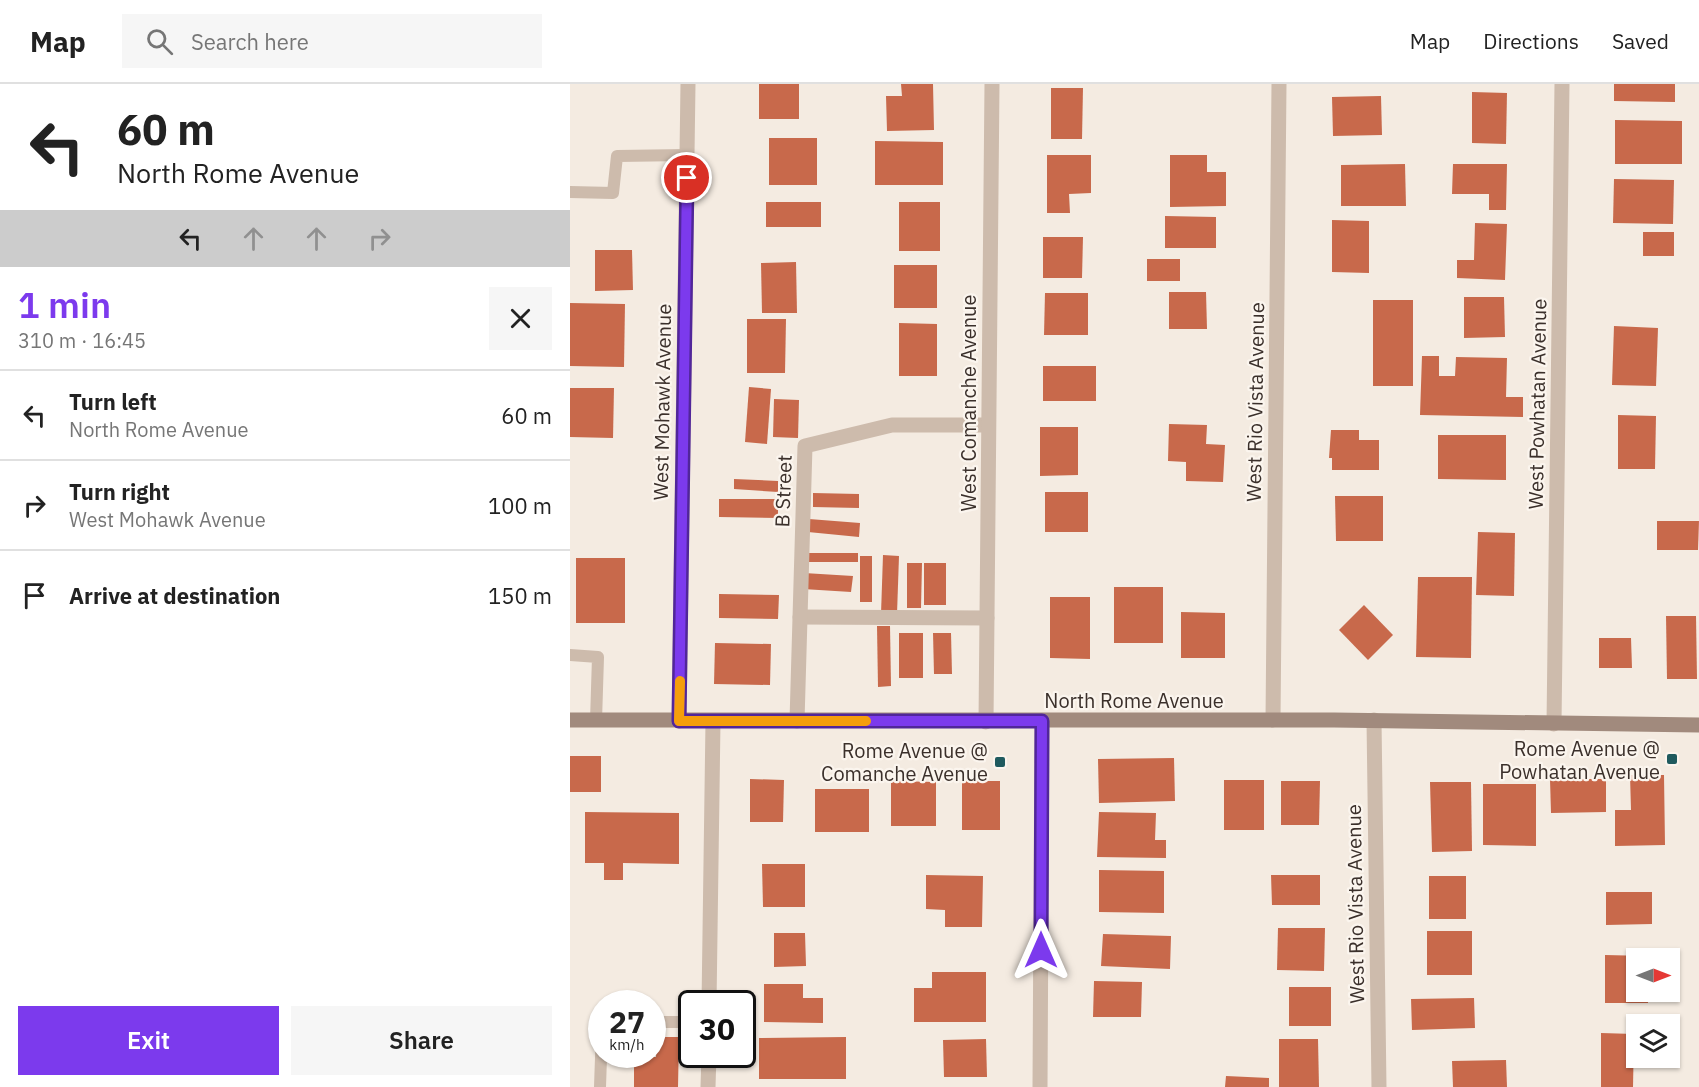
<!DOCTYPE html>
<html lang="en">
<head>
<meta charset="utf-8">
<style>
	body { margin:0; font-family:"IBM Plex Sans",sans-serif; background:#f6f6f6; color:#222; height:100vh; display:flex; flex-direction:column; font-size:22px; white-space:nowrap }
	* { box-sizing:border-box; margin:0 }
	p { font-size:20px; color:#767676 }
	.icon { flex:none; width:33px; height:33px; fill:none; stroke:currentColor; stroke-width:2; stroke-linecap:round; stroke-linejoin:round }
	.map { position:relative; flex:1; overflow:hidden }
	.side { display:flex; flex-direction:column; background:#fff; width:570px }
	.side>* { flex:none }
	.banner { background:#fff; color:#222; overflow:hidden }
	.needle { width:39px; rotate:90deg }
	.controls { position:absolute; left:1056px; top:864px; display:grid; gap:12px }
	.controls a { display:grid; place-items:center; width:54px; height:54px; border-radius:0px; background:#fff; box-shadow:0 2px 4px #0004; font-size:30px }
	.speed { position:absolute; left:18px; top:906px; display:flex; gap:12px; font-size:30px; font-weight:700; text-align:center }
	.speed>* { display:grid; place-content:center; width:78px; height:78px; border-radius:50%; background:#fff; box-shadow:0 2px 4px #0004; line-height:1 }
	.speed small { font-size:15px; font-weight:400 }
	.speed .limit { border:3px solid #111; border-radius:9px; background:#fff; color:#111 }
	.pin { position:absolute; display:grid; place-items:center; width:51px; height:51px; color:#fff; margin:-26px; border:3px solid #fff; border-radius:50%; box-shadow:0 2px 6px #0007 }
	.me { position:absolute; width:66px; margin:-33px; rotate:0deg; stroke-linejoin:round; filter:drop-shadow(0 0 4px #0008) }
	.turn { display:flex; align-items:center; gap:21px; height:126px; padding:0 18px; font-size:27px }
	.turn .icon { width:78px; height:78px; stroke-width:2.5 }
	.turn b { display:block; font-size:42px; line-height:51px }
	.lanes { display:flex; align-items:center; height:57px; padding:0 18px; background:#0003; justify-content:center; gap:30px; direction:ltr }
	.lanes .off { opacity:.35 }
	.round { display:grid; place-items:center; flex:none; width:63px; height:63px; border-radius:0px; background:#f6f6f6 }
	.headline { display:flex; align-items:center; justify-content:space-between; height:102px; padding:0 18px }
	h1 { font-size:36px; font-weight:600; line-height:45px; color:#7c3aed }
	.cta { display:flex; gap:12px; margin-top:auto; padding:12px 18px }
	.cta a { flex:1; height:69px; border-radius:0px; background:#7c3aed; color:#fff; font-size:24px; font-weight:600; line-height:69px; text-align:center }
	.cta a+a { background:#f6f6f6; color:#222 }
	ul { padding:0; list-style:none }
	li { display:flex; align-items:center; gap:18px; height:90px; padding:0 18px; border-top:2px solid #e0e0e0 }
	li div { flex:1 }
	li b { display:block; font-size:22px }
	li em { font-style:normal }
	header { display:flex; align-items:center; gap:36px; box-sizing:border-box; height:84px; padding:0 30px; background:#fff; border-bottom:2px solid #e0e0e0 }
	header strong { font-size:28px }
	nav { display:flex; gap:33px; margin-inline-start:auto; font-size:21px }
	.search { width:420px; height:54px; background:#f6f6f6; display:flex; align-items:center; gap:15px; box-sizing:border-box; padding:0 21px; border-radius:0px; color:#767676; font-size:22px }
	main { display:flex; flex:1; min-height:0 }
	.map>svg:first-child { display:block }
	.building { fill:#c8694b }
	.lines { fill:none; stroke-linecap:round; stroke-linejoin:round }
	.lane { stroke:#cdbbac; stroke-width:12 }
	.street { stroke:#cdbbac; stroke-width:15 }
	.secondary { stroke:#a18a7d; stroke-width:15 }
	.route-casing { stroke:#51269a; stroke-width:15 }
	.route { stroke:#7c3aed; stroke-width:10 }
	.slow { stroke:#f59e0b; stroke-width:10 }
	.poi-dot { fill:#1f5a5e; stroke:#fbf5ee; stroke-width:2 }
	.labels { text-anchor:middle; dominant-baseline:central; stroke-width:4.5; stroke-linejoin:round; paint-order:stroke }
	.street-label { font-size:20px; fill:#3b302b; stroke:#fbf5ee }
	.poi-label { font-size:20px; fill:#3b302b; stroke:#fbf5ee; text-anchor:end }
</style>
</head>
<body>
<header>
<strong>Map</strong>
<div class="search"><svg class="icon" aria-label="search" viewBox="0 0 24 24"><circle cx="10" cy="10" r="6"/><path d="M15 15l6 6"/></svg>Search here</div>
<nav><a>Map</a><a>Directions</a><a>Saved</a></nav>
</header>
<main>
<section class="side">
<div class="banner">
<div class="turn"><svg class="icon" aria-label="left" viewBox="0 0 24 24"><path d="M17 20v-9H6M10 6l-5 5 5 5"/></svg><div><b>60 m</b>North Rome Avenue</div></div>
<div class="lanes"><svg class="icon" aria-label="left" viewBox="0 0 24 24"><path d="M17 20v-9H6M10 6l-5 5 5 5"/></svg><svg class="icon off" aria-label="ahead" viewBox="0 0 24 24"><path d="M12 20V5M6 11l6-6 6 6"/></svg><svg class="icon off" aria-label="ahead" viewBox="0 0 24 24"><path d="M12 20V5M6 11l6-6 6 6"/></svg><svg class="icon off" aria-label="right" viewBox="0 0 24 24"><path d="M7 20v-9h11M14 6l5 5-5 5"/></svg></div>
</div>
<div class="headline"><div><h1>1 min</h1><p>310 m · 16:45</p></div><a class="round"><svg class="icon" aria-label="close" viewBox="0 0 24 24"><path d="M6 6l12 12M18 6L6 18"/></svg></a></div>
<ul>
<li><svg class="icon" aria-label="left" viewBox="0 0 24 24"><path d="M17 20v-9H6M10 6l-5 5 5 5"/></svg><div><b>Turn left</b><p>North Rome Avenue</p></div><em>60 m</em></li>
<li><svg class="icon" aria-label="right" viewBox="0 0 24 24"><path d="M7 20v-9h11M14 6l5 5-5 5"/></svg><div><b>Turn right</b><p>West Mohawk Avenue</p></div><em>100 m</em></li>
<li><svg class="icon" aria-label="arrive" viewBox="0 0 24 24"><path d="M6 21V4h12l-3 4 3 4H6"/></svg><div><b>Arrive at destination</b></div><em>150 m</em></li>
</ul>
<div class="cta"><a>Exit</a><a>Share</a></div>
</section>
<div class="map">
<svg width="1129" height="1003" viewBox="0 0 1129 1003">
	<rect width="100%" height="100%" fill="#f4ebe1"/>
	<g class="building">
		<rect x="189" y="0" width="40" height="35"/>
		<path d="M331 0H363L364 46 317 47 316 12H332Z"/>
		<path d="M1044 0H1105V18L1044 17Z"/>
		<path d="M481 4H513L512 55H481Z"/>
		<path d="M902 8 937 9 936 60 902 59Z"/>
		<path d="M811 12 812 51 763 52 762 13Z"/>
		<path d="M1045 36 1112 37V80H1045Z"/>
		<rect x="199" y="54" width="48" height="47"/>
		<path d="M305 57 373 58V101H305Z"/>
		<path d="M477 71H521V109L499 110 500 129H477Z"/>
		<path d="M600 71H637V88H656V122L600 123Z"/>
		<path d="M835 80 836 122H771V81Z"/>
		<path d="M883 80H937L936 126H919V110H882Z"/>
		<path d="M1044 95 1104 96 1103 140 1043 139Z"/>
		<rect x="196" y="118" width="55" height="25"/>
		<rect x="329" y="118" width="41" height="49"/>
		<path d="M595 132 646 133V164H595Z"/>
		<path d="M762 136 799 137V189L762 188Z"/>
		<path d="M905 139 937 140 935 196 887 194V176H904Z"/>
		<rect x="1073" y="148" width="31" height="24"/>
		<path d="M473 153H513L512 194H473Z"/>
		<path d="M25 166H62L63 206 25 207Z"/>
		<rect x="577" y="175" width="33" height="22"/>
		<path d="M226 178 227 229H192L191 179Z"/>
		<rect x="324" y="181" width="43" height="43"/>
		<path d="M599 208H636L637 245H599Z"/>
		<path d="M475 209H518V251H474Z"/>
		<path d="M894 213H934L935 253 894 254Z"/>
		<rect x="803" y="216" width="40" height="86"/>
		<path d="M0 219 55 220 54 283 0 282Z"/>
		<path d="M177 235H216L215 289H177Z"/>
		<path d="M329 239 367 240V292H329Z"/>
		<path d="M1044 242 1088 244 1086 302 1042 301Z"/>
		<path d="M852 272H869V292H885L886 273 937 274 936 313H953V333L850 331Z"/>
		<rect x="473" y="282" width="53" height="35"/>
		<path d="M179 303 201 305 197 360 175 358Z"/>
		<path d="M0 304H44L43 354 0 353Z"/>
		<path d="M204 315 229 316 228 354 203 353Z"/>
		<path d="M1048 331 1086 332 1085 385H1048Z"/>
		<path d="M599 340 637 341 636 360 655 361 653 398 616 397V378L598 377Z"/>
		<path d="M470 343H508V391L470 392Z"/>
		<path d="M761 346H789V356H809V386H762V374H759Z"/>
		<path d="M868 351H936V396L868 395Z"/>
		<path d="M164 395 208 397V408L164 405Z"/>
		<rect x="475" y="408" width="43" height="40"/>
		<path d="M243 409 289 410V424L243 423Z"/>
		<path d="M765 412H813V457H766Z"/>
		<path d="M149 415H208V434L149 433Z"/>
		<path d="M239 435 290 439 289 453 238 448Z"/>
		<path d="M1087 437H1129L1128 466H1087Z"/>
		<path d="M908 448 945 449 944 512 906 511Z"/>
		<rect x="237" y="469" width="51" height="9"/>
		<path d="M313 471 329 472 327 530H311Z"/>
		<rect x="290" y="472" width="12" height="46"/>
		<rect x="6" y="474" width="49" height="65"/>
		<path d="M337 479H352L351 524H337Z"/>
		<rect x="354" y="479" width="22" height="42"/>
		<path d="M234 489 283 492 281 508 233 505Z"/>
		<path d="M848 493H902L901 574 846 573Z"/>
		<rect x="544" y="503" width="49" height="56"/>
		<path d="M149 510 209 511 208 535 149 534Z"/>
		<path d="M480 513H520V575L480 574Z"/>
		<path d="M794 521 823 551 798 576 769 546Z"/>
		<path d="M611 528 655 529V574H611Z"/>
		<path d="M1096 532H1126L1127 595H1097Z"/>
		<path d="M307 542H320L321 602 308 603Z"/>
		<rect x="329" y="549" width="24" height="45"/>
		<path d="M363 549H381L382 590H364Z"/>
		<path d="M1029 554H1061L1062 584H1029Z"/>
		<path d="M145 559 201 560 200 601 144 600Z"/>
		<rect x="0" y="672" width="31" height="36"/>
		<path d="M604 674 605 717 529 719 528 675Z"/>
		<path d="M1060 691H1094L1095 761 1045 762V726H1061Z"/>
		<path d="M180 695 214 696 213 738H180Z"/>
		<path d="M980 695H1036V728L981 729Z"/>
		<rect x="654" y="696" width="40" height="50"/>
		<path d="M321 697 366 698V742H321Z"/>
		<rect x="392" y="697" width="38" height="49"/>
		<path d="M711 697H750L749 741H711Z"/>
		<path d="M860 698H901L902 767 862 768Z"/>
		<path d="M913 700H966V762L913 761Z"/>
		<rect x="245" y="705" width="54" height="43"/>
		<path d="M15 728 109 729V780L53 779V796H34V779H15Z"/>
		<path d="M529 728 586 729 585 756H596V774L527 773Z"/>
		<path d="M192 780H235V823H193Z"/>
		<path d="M529 786 594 787V829L529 828Z"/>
		<path d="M356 791 413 792 412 843H375V826L356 825Z"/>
		<path d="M701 791H750V821H702Z"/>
		<rect x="859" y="792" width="37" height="43"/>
		<path d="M1036 808H1082V840L1036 841Z"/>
		<path d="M708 844H755L754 887 707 886Z"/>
		<rect x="857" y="847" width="45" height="44"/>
		<path d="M204 849H235L236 882 204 883Z"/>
		<path d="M533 850 601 852 600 885 531 882Z"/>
		<path d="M1035 871 1078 872V874H1066V908H1078V919H1035Z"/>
		<path d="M362 888H416V938H344V904H362Z"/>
		<path d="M524 897 572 898 571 933H523Z"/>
		<path d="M194 900H233V914H253V939L194 938Z"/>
		<rect x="719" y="903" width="42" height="39"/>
		<path d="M904 914 905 944 842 946 841 915Z"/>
		<path d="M1031 949 1064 950 1063 1003H1031Z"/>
		<path d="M87 953H109L108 1003H64V973H86Z"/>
		<path d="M276 953V995H189V954Z"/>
		<path d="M416 955 417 993H374L373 956Z"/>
		<path d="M709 955H748L749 1003H709Z"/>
		<path d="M936 976 937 1003H883L882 977Z"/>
		<path d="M656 992 699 994V1003H655Z"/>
	</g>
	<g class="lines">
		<g class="lane">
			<path d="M0 108 43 109 47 72 117 71"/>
			<path d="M0 571 28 573 26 637"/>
			<path d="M82 938H122"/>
			<path d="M30 1003 32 944"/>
		</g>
		<g class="street">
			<path d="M230 533 417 534"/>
			<path d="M703 636 709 0"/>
			<path d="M804 636 809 1003"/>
			<path d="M109 637 118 0"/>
			<path d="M227 637 235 362 322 341H417"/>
			<path d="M416 638 422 0"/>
			<path d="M984 640 992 0"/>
			<path d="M139 920 143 637"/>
			<path d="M138 1003 139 970"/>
			<path d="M470 1003 472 637"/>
		</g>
		<path class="secondary" d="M0 636H764L1129 641"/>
	</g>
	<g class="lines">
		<g class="route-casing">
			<path id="route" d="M117 94 109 637H472L471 866"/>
		</g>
		<use href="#route" class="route"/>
		<path class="slow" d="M110 597 109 637H296"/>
	</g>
	<g class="poi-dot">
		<rect x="1096" y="669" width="12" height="12" rx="3"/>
		<rect x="424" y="672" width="12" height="12" rx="3"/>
	</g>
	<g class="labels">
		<g class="street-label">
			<text transform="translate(92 318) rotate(-89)">West Mohawk Avenue</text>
			<text transform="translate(685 318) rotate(-89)">West Rio Vista Avenue</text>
			<text transform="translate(398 319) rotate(-90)">West Comanche Avenue</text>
			<text transform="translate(967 320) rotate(-89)">West Powhatan Avenue</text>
			<text transform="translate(213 407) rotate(-88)">B Street</text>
			<text x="564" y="616">North Rome Avenue</text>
			<text transform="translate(785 820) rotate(-91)">West Rio Vista Avenue</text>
		</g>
		<g class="poi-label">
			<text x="1090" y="664">Rome Avenue @<tspan x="1090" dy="23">Powhatan Avenue</tspan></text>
			<text x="418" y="666">Rome Avenue @<tspan x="418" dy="23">Comanche Avenue</tspan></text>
		</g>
	</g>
</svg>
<div class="controls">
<a><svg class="needle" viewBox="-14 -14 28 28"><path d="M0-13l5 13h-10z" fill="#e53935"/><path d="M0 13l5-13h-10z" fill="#767676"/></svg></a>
<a><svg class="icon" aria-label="layers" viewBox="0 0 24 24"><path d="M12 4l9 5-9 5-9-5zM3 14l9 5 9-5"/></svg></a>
</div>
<div class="speed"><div>27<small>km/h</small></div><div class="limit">30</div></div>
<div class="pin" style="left:117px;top:94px;background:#d93025"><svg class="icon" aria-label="arrive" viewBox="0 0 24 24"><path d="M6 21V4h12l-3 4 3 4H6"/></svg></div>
<svg class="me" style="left:471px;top:866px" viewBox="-20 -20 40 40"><path d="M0-17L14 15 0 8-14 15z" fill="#7c3aed" stroke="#fff" stroke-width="4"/></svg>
</div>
</main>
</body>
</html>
